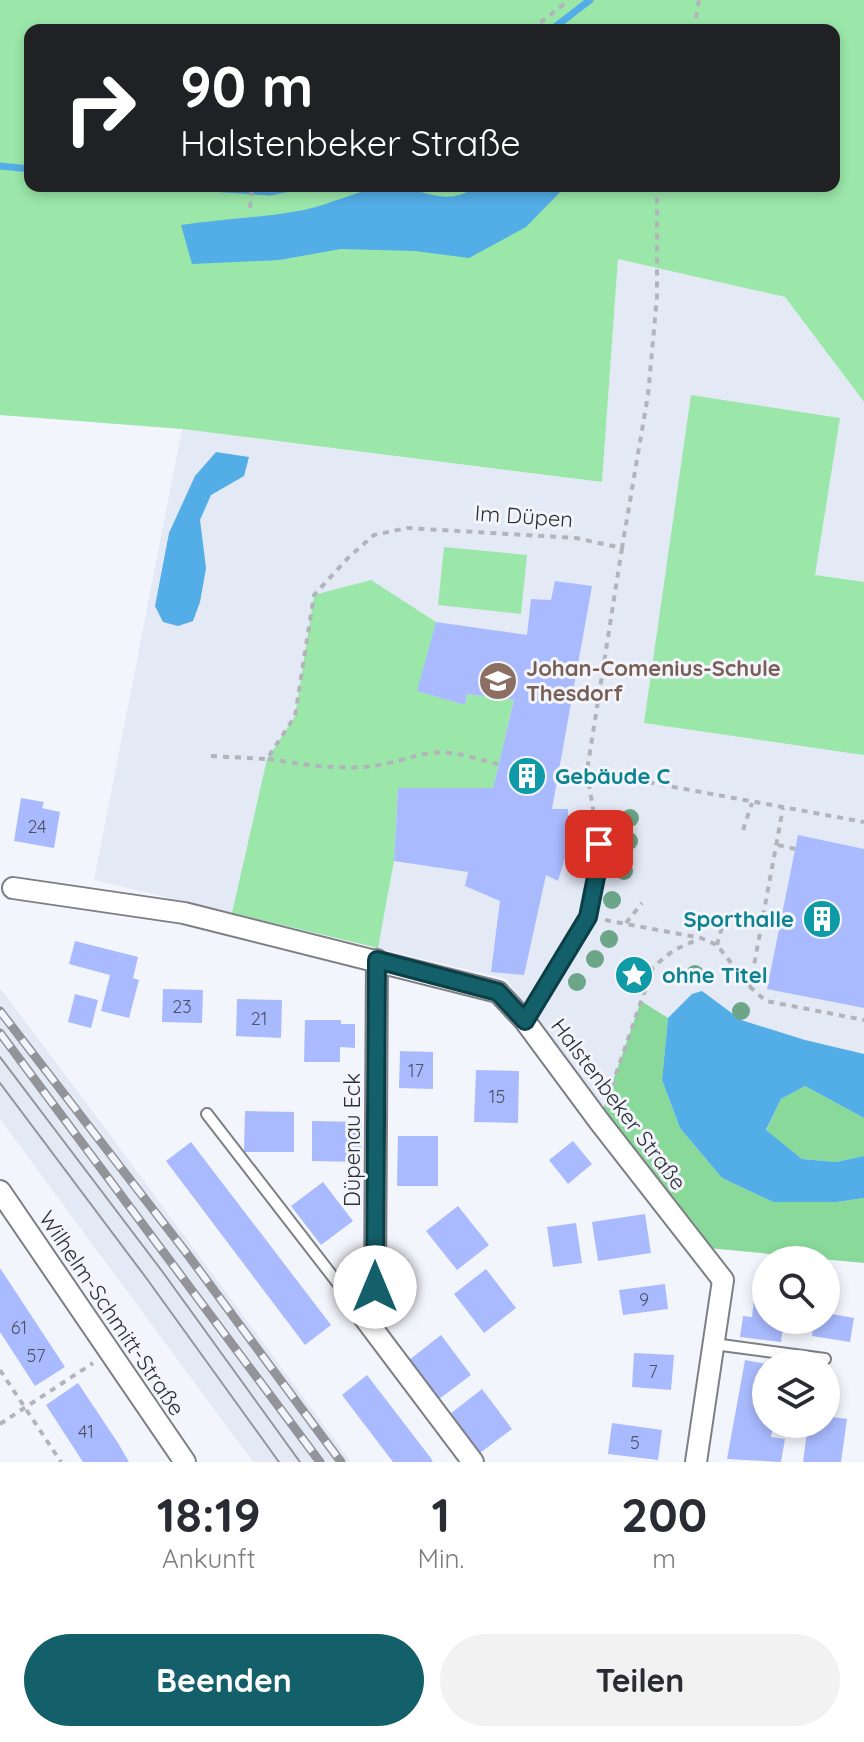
<!DOCTYPE html>
<html lang="de">
<head>
<meta charset="utf-8">
<style>
	body { margin:0; font-family:Quicksand,sans-serif; background:#f2f2f3; color:#2b2b33; height:100vh; display:flex; flex-direction:column; font-size:30px; white-space:nowrap }
	* { box-sizing:border-box; margin:0 }
	p { font-size:26px; color:#7c7c81 }
	.icon { flex:none; width:44px; height:44px; fill:none; stroke:currentColor; stroke-width:2; stroke-linecap:round; stroke-linejoin:round }
	.map { position:relative; height:1462px; overflow:hidden }
	.drawer { display:flex; flex-direction:column; background:#fff; flex:1 }
	.drawer>* { flex:none }
	.hud { position:absolute; left:24px; top:24px; width:816px; height:168px; border-radius:16px; box-shadow:0 4px 12px #0003; background:#202124; color:#fff; overflow:hidden }
	.controls { position:absolute; left:752px; top:1246px; display:grid; gap:16px }
	.controls a { display:grid; place-items:center; width:88px; height:88px; border-radius:50%; background:#fff; box-shadow:0 4px 12px #0003; font-size:40px }
	.pin { position:absolute; display:grid; place-items:center; width:68px; height:68px; color:#fff; margin:-34px; border-radius:16px; box-shadow:0 4px 12px #0006 }
	.me { position:absolute; width:88px; margin:-44px; rotate:0deg; stroke-linejoin:round; filter:drop-shadow(0 0 6px #0008) }
	.turn { display:flex; align-items:center; gap:28px; height:168px; padding:0 24px; font-size:36px }
	.turn .icon { width:104px; height:104px; stroke-width:2.5 }
	.turn b { display:block; font-size:56px; line-height:68px }
	.eta { display:flex; justify-content:space-evenly; align-items:center; height:136px; text-align:center }
	.eta b { font-size:48px; font-weight:800; line-height:56px }
	.primary-button { display:flex; gap:16px; margin-top:auto; padding:16px 24px }
	.primary-button a { flex:1; height:92px; border-radius:48px; background:#13606b; color:#fff; font-size:32px; font-weight:800; line-height:92px; text-align:center }
	.primary-button a+a { background:#f2f2f3; color:#2b2b33 }
	.map>svg:first-child { display:block }
	.built { fill:#e4e9f6 }
	.green { fill:#9be7aa; fill-rule:evenodd }
	.forest { fill:#89da9a }
	.water { fill:#53ade7 }
	.lines { fill:none; stroke-linecap:round; stroke-linejoin:round }
	.stream { stroke:#53ade7; stroke-width:7 }
	.building { fill:#a9bbfe }
	.lane-casing { stroke:#7d7f84; stroke-width:14 }
	.street-casing { stroke:#7d7f84; stroke-width:24 }
	.path { stroke:#b2b4b9; stroke-width:4; stroke-dasharray:6 6; stroke-linecap:butt }
	.lane { stroke:#fff; stroke-width:10 }
	.street { stroke:#fff; stroke-width:20 }
	.tram { stroke:#939499; stroke-width:2 }
	.rail-casing { stroke:#939499; stroke-width:9 }
	.rail { stroke:#f3f5fc; stroke-width:6; stroke-dasharray:18; stroke-linecap:butt }
	.tree { fill:#6da588 }
	.route-casing { stroke:#0c3e46; stroke-width:20 }
	.route { stroke:#13606b; stroke-width:14 }
	.labels { text-anchor:middle; dominant-baseline:central; stroke-width:6; stroke-linejoin:round; paint-order:stroke }
	.number-label { font-size:18px; fill:#4e5365 }
	.street-label { font-size:22px; fill:#2f3032; stroke:#f3f5fc }
	.education-label { font-size:22px; font-weight:bold; fill:#785e54; stroke:#f3f5fc; text-anchor:start }
	.culture-label { font-size:22px; font-weight:bold; fill:#0d838f; stroke:#f3f5fc; text-anchor:start }
</style>
</head>
<body>
<div class="map">
<svg width="864" height="1462" viewBox="0 0 864 1462">
	<rect width="100%" height="100%" fill="#f3f5fc"/>
	<g class="built">
		<path d="M618 258 785 297 864 402V1263L698 1247 506 979 94 880 182 429 602 482Z"/>
		<path d="M0 988 85 1101 351 1462H253L0 1119Z"/>
	</g>
	<g class="green">
		<path d="M0 0H864V402L785 297 618 259 602 482 182 429 0 415ZM30 30H834V186H30Z"/>
		<path d="M691 395 840 418 815 575 864 582V755L644 723Z"/>
		<path d="M444 547 527 555 521 614 438 605Z"/>
		<path d="M371 580 436 622 418 691 465 705 467 694 514 700 493 788H398L394 861 378 948 232 913 267 759 295 716 314 595Z"/>
	</g>
	<g class="forest">
		<path d="M641 1001 668 1018 662 1080 680 1128 722 1178 773 1202H837L864 1198V1263L698 1247 599 1121Z"/>
		<path d="M805 1086 864 1118V1156L836 1162 802 1159 766 1131 781 1099Z"/>
	</g>
	<g class="water">
		<path d="M477 186H566L526 227 469 258 415 251 341 249 279 260 192 264 181 225C220 219 260 218 298 211 330 206 360 187 394 187 424 188 445 209 477 186Z"/>
		<path d="M216 452 249 457 244 476 211 495 200 520 206 568 200 602 193 621 178 626 163 622 155 606 169 533 195 476Z"/>
		<path d="M702 991 741 1020 805 1040 864 1054V1118L805 1086 781 1099 766 1130 802 1159 836 1162 864 1156V1198L837 1202H773L722 1178 680 1128 662 1080 668 1018 692 994Z"/>
	</g>
	<g class="lines">
		<g class="stream">
			<path d="M551 30 590 0"/>
			<path d="M0 166 30 169"/>
			<path d="M178 186 270 192 299 186"/>
		</g>
	</g>
	<g class="building">
		<path d="M555 581 592 586 552 809H568L569 845 558 881 546 875 524 975 491 972 500 901 465 886 468 872 394 861 398 788H493L514 700 467 694 465 705 417 691 436 622 527 635 531 599 551 600Z"/>
		<path d="M21 798 44 802 42 808 60 812 54 848 14 841Z"/>
		<path d="M798 835 864 849V1008L767 989Z"/>
		<path d="M75 941 138 957 133 978 139 980 129 1018 101 1011 110 975 69 964Z"/>
		<path d="M163 989 203 990 202 1023 162 1022Z"/>
		<path d="M75 994 98 1000 91 1028 68 1022Z"/>
		<path d="M237 999 282 1000 281 1038 236 1036Z"/>
		<path d="M305 1020H341V1024H355V1048L340 1047V1062H304Z"/>
		<path d="M400 1051 433 1052V1089L399 1088Z"/>
		<path d="M476 1070 519 1071 518 1123 474 1122Z"/>
		<path d="M245 1111 294 1112V1152H244Z"/>
		<path d="M312 1121 362 1122 361 1162 312 1161Z"/>
		<path d="M398 1136H438V1186H397Z"/>
		<path d="M573 1141 592 1164 568 1184 549 1160Z"/>
		<path d="M191 1142 331 1325 305 1345 166 1161Z"/>
		<path d="M323 1182 353 1221 321 1245 291 1206Z"/>
		<path d="M458 1206 489 1245 457 1270 426 1231Z"/>
		<path d="M645 1214 651 1253 598 1261 592 1222Z"/>
		<path d="M576 1223 582 1263 553 1267 547 1227Z"/>
		<path d="M0 1268 65 1367 35 1386 0 1332Z"/>
		<path d="M486 1269 516 1308 484 1333 454 1294Z"/>
		<path d="M665 1284 668 1309 623 1315 619 1290Z"/>
		<path d="M754 1300 766 1301V1320H778L777 1325 783 1326 781 1342 740 1337 743 1316 752 1317Z"/>
		<path d="M826 1313 854 1318 850 1342 812 1336 814 1320H826Z"/>
		<path d="M441 1335 471 1375 439 1399 409 1360Z"/>
		<path d="M634 1353 674 1355 671 1390 632 1387Z"/>
		<path d="M745 1360 766 1364V1424H773L771 1437 785 1439 781 1462 727 1459Z"/>
		<path d="M367 1375 430 1457 433 1462H393L342 1395Z"/>
		<path d="M78 1383 118 1443 129 1462H83L46 1405Z"/>
		<path d="M482 1389 512 1429 480 1453 450 1414Z"/>
		<path d="M826 1416 847 1419 841 1462H803L808 1424H826Z"/>
		<path d="M612 1423 662 1430 658 1460 608 1454Z"/>
	</g>
	<g class="lines">
		<g class="lane-casing">
			<g id="lane">
				<path d="M525 1021 588 917 599 862V844"/>
				<path d="M207 1114 354 1304"/>
				<path d="M714 1344 825 1359"/>
			</g>
		</g>
		<g class="street-casing">
			<g id="street">
				<path d="M13 888 184 913 498 992 525 1021 599 1121 723 1280 696 1462"/>
				<path d="M377 960 375 1287 354 1304 473 1462"/>
				<path d="M0 1191 185 1462"/>
			</g>
		</g>
		<g class="path">
			<path d="M531 30 569 0"/>
			<path d="M694 30 699 0"/>
			<path d="M250 208 252 186"/>
			<path d="M622 548 587 771 864 822"/>
			<path d="M211 756 267 759 295 716 314 595 348 558 374 535 407 528 576 538 622 548 648 395 657 297V186"/>
			<path d="M268 759C299 764 331 769 362 767 386 766 407 757 430 753 453 750 477 759 498 764"/>
			<path d="M587 771 596 828"/>
			<path d="M743 830 752 803"/>
			<path d="M569 845H583"/>
			<path d="M778 845 795 849"/>
			<path d="M605 920 701 938 717 945 750 987 766 1001 864 1020"/>
			<path d="M626 923 642 903"/>
			<path d="M717 945 724 920"/>
			<path d="M750 987 783 808"/>
			<path d="M608 1097 653 967 674 950 699 939"/>
			<path d="M0 1370 61 1462"/>
			<path d="M0 1424 93 1363"/>
		</g>
		<use href="#lane" class="lane"/>
		<use href="#street" class="street"/>
		<g class="tram">
			<path d="M0 1057 162 1271 300 1462"/>
			<path d="M0 1083 147 1279 279 1462"/>
		</g>
		<g class="rail-casing">
			<g id="rail">
				<path d="M0 1011 185 1251 341 1462"/>
				<path d="M0 1033 320 1462"/>
			</g>
		</g>
		<use href="#rail" class="rail"/>
	</g>
	<g class="tree">
		<circle cx="630" cy="818" r="9"/>
		<circle cx="629" cy="841" r="9"/>
		<circle cx="624" cy="871" r="9"/>
		<circle cx="612" cy="900" r="9"/>
		<circle cx="609" cy="939" r="9"/>
		<circle cx="595" cy="959" r="9"/>
		<circle cx="695" cy="974" r="9"/>
		<circle cx="577" cy="982" r="9"/>
		<circle cx="741" cy="1011" r="9"/>
	</g>
	<g class="lines">
		<g class="route-casing">
			<path id="route" d="M375 1287 377 960 498 992 525 1021 588 917 599 862V844"/>
		</g>
		<use href="#route" class="route"/>
	</g>
	<defs>
		<g id="school-disc" transform="scale(2)"><circle r="9.5" fill="#8d6e63" stroke="#f3f5fc"/><path d="M0-5L7-2L0 1L-7-2ZM-4 1L0 2.5L4 1V4Q0 6-4 4Z" fill="#fff"/></g>
		<g id="building-disc" transform="scale(2)"><circle r="9.5" fill="#0f9aa8" stroke="#f3f5fc"/><path d="M-4-6H4V6H1V3H-1V6H-4ZM-2.5-4.3h1.7v1.8h-1.7ZM.8-4.3h1.7v1.8H.8ZM-2.5-1h1.7V.8h-1.7ZM.8-1h1.7V.8H.8Z" fill="#fff"/></g>
		<g id="sight-disc" transform="scale(2)"><circle r="9.5" fill="#0f9aa8" stroke="#f3f5fc"/><path d="M0-6L1.8-2.2L6-1.7L2.9 1.2L3.7 5.4L0 3.3L-3.7 5.4L-2.9 1.2L-6-1.7L-1.8-2.2Z" fill="#fff"/></g>
	</defs>
	<g fill-rule="evenodd">
		<use href="#school-disc" x="498" y="681"/>
		<use href="#building-disc" x="527" y="776"/>
		<use href="#building-disc" x="822" y="919"/>
		<use href="#sight-disc" x="634" y="975"/>
	</g>
	<g class="labels">
		<g class="number-label">
			<text x="37" y="826">24</text>
			<text x="182" y="1006">23</text>
			<text x="259" y="1018">21</text>
			<text x="416" y="1070">17</text>
			<text x="497" y="1096">15</text>
			<text x="644" y="1299">9</text>
			<text x="19" y="1327">61</text>
			<text x="36" y="1355">57</text>
			<text x="653" y="1371">7</text>
			<text x="86" y="1431">41</text>
			<text x="635" y="1442">5</text>
		</g>
		<g class="street-label">
			<text transform="translate(524 516) rotate(4)">Im Düpen</text>
			<text transform="translate(619 1104) rotate(53)">Halstenbeker Straße</text>
			<text transform="translate(352 1140) rotate(-90)">Düpenau Eck</text>
			<text transform="translate(112 1313) rotate(56)">Wilhelm-Schmitt-Straße</text>
		</g>
		<g class="education-label">
			<text x="526" y="668">Johan-Comenius-Schule<tspan x="526" dy="25">Thesdorf</tspan></text>
		</g>
		<g class="culture-label">
			<text x="555" y="776">Gebäude C</text>
			<text x="794" y="919" text-anchor="end">Sporthalle</text>
			<text x="662" y="975">ohne Titel</text>
		</g>
	</g>
</svg>
<div class="controls">
<a><svg class="icon" aria-label="search" viewBox="0 0 24 24"><circle cx="10" cy="10" r="6"/><path d="M15 15l6 6"/></svg></a>
<a><svg class="icon" aria-label="layers" viewBox="0 0 24 24"><path d="M12 4l9 5-9 5-9-5zM3 14l9 5 9-5"/></svg></a>
</div>
<div class="pin" style="left:599px;top:844px;background:#d93025"><svg class="icon" aria-label="arrive" viewBox="0 0 24 24"><path d="M6 21V4h12l-3 4 3 4H6"/></svg></div>
<svg class="me" style="left:375px;top:1287px" viewBox="-20 -20 40 40"><circle r="19" fill="#fff"/><path d="M0-13L10 11 0 6-10 11z" fill="#13606b"/></svg>
<div class="hud">
<div class="turn"><svg class="icon" aria-label="right" viewBox="0 0 24 24"><path d="M7 20v-9h11M14 6l5 5-5 5"/></svg><div><b>90 m</b>Halstenbeker Straße</div></div>
</div>
</div>
<section class="drawer">
<div class="eta">
<div><b>18:19</b><p>Ankunft</p></div>
<div><b>1</b><p>Min.</p></div>
<div><b>200</b><p>m</p></div>
</div>
<div class="primary-button"><a>Beenden</a><a>Teilen</a></div>
</section>
</body>
</html>
